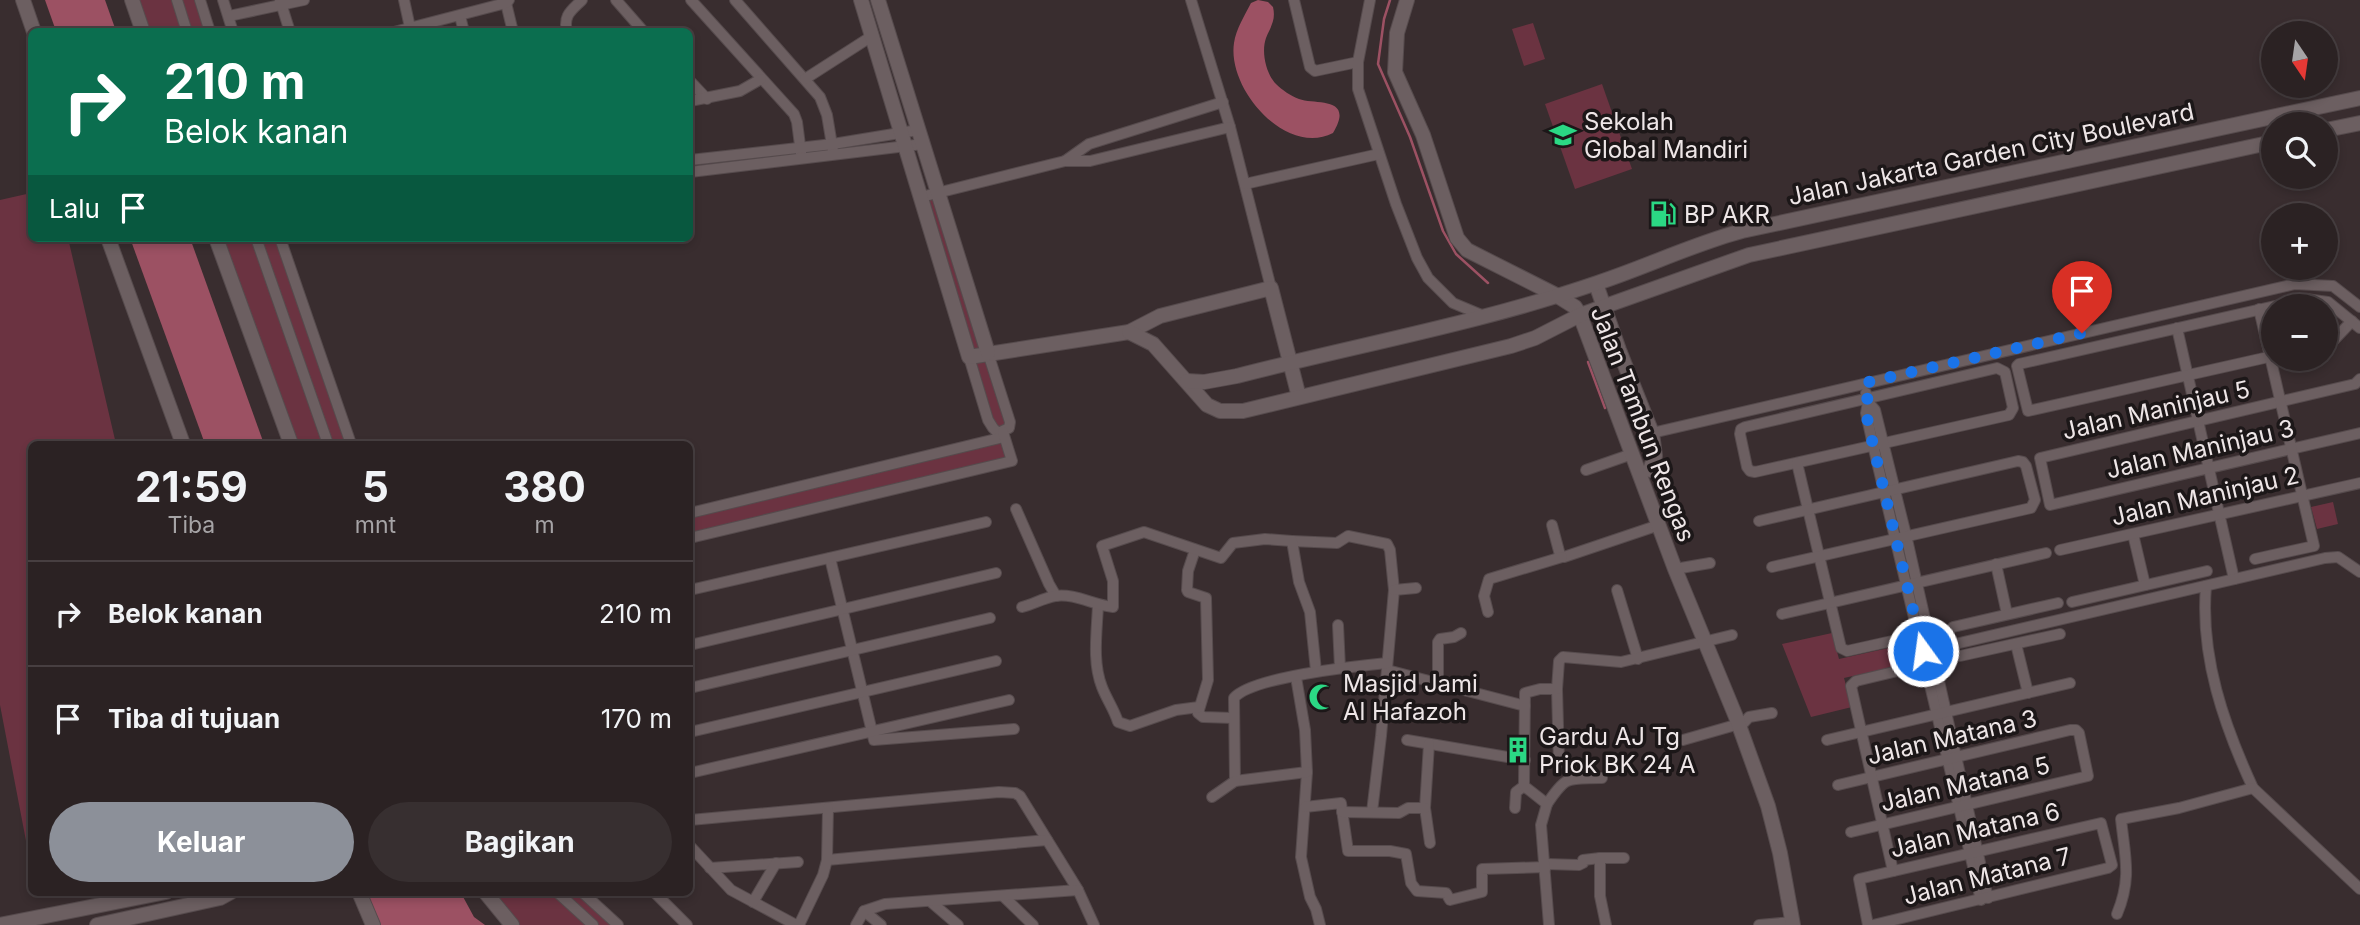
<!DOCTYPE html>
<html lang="id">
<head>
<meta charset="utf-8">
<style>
	body { margin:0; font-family:Inter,sans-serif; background:#372f30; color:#f1f3f6; height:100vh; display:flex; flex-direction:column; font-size:26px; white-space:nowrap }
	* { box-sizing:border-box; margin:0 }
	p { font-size:23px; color:#a6a4a6 }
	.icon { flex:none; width:38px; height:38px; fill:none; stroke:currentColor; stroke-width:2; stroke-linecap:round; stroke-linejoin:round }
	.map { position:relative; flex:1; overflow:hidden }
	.panel { position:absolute; left:28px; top:441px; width:665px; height:455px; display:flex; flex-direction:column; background:#2b2223; border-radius:10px; box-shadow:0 4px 10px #0003,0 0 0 2px #473f41 }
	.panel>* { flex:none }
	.guide { position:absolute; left:28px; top:28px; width:665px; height:214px; border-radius:10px; box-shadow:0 4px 10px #0003,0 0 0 2px #473f41; background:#0b6e4f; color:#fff; overflow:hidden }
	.needle { width:46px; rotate:167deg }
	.fabs { position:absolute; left:2261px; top:21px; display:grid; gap:14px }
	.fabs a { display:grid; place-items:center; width:77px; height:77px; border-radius:50%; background:#2b2223; box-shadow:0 4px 10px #0003,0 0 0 2px #473f41; font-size:35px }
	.pin { position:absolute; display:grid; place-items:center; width:60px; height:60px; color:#fff; margin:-72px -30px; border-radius:50% 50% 50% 0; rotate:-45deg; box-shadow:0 0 7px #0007 }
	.pin .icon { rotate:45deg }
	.me { position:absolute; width:77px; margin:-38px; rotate:346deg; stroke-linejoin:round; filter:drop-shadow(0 0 5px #0008) }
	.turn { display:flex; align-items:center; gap:24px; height:147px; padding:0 21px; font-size:32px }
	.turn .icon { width:91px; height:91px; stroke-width:2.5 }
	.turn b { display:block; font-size:49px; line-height:60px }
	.then { display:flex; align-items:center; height:66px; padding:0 21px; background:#0003; gap:14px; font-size:26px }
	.eta { display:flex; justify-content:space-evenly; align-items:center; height:119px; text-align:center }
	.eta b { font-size:42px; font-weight:700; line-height:49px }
	.button { display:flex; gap:14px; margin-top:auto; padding:14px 21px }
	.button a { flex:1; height:80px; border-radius:42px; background:#8c9099; color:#fff; font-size:28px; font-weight:700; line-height:80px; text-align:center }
	.button a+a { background:#372f30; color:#f1f3f6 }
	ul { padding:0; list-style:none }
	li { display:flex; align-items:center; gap:21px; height:105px; padding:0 21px; border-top:2px solid #473f41 }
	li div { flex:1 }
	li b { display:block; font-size:26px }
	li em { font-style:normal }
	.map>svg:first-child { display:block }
	.green { fill:#6b3341 }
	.water { fill:#9c5163 }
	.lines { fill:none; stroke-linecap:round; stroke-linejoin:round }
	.stream { stroke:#9c5163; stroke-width:2.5 }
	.street-casing { stroke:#564b4d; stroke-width:12 }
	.secondary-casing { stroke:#564b4d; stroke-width:16 }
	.street { stroke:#6c5f61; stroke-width:10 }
	.secondary { stroke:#6c5f61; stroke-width:14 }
	.route { stroke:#1a73e8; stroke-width:12; stroke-dasharray:0 21.6 }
	.labels { text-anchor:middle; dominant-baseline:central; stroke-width:7; stroke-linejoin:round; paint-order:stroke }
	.poi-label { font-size:24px; fill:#eee6e7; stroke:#1c1718; text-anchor:start }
	.street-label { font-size:24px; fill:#eee6e7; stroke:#1c1718 }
</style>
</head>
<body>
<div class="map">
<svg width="2360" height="925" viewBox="0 0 2360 925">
	<rect width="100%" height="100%" fill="#392d2f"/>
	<g class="green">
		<path d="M132 0H200L211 31H143Z"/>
		<path d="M1533 23 1545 59 1524 66 1512 29Z"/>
		<path d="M1602 84 1632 169 1575 189 1545 104Z"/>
		<path d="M937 192 1009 428H993L921 197Z"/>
		<path d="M31 193 32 238H68L116 444H32V845L27 846 0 705V200Z"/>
		<path d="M217 238H280L353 444H291Z"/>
		<path d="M1004 437 1012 461 690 538V513Z"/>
		<path d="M2333 502 2338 524 2317 529 2311 507Z"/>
		<path d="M1832 633 1839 659 1902 645 1906 664 1844 678 1852 707 1811 717 1782 644Z"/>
		<path d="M485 893H583L619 925H512Z"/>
	</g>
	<g class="water">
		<path d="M45 0H105L116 31H56Z"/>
		<path d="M1258 0 1268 2 1273 7C1276 20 1271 26 1266 38 1261 52 1266 74 1276 84 1282 90 1291 96 1299 99 1316 105 1355 96 1333 133 1286 157 1227 89 1234 43 1236 29 1245 15 1251 3Z"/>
		<path d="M130 238H190L264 444H205Z"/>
		<path d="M361 893H461L474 917 485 925H376Z"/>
	</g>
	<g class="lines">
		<g class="stream">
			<path d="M1390 0 1384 19 1378 64 1410 137 1443 231 1456 254 1488 283"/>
			<path d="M1588 362 1605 408"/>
		</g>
		<g class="street-casing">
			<g id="street">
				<path d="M177 0 187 32"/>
				<path d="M200 0 210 32"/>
				<path d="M223 0 233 32"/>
				<path d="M280 0 290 32"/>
				<path d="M404 0 411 32"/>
				<path d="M616 0 644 32"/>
				<path d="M691 0 794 114 797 122 801 153"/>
				<path d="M735 0 820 97 827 115 833 151"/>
				<path d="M1191 0 1230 127 1271 288"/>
				<path d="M1294 0 1310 67 1315 71 1358 62"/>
				<path d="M1370 0 1358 62V89L1396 204 1417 258 1428 278 1453 303 1484 316"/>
				<path d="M506 3 513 32"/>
				<path d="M229 16 304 0"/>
				<path d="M460 16 464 32"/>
				<path d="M394 32 506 3 509 0"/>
				<path d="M567 32C563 15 571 11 582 0"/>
				<path d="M805 79 872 36"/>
				<path d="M690 81 707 99"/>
				<path d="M690 101 740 91 761 79"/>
				<path d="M690 160 833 144 918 130"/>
				<path d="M1065 161 1089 144 1223 102"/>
				<path d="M690 172 923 144"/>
				<path d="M1245 184 1379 154"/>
				<path d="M921 197 1065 161H1090L1230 127"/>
				<path d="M256 238 328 444"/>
				<path d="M280 238 351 444"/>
				<path d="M2177 328 2234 579"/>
				<path d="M2326 344 2331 343 2352 321"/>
				<path d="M2273 356 2028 411 2017 366 2019 364 2306 299 2328 302 2360 328"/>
				<path d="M969 357 988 420 993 428 998 433 1009 428 1010 422 988 353"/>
				<path d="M1997 368 2005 372 2013 408 2009 415 1755 472 1750 471 1747 467 1740 434 1741 429 1745 427Z"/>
				<path d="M2360 379 2355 384 2040 458 2050 505 2360 433"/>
				<path d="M1866 393 1868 402 1866 413 1873 445 1981 900"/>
				<path d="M1868 402 1875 410 1906 535 1988 898"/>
				<path d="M1652 433 2295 284 2333 286 2360 307"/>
				<path d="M1797 463 1841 648 1847 651 1892 641"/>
				<path d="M1586 470 1632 454"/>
				<path d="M1016 509 1049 584 1056 596"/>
				<path d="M690 513 1004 437"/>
				<path d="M1759 521 2018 461 2023 462 2026 466 2035 500 2031 508 1772 567"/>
				<path d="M1552 525 1560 555 1564 557 1659 525"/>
				<path d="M2133 534 2145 585"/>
				<path d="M690 538 1012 461 1003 432"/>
				<path d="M1292 541 1337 543 1348 536 1387 544 1390 550 1394 590 1381 736 1372 812"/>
				<path d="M1195 550 1188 571 1187 590 1188 592 1206 598 1208 680 1198 713 1203 717 1233 718"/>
				<path d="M2060 550 2360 483"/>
				<path d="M830 558 874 740 1014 729"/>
				<path d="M2255 559 2314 546 2259 309"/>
				<path d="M1996 564 2007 614"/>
				<path d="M1675 569 1710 563"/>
				<path d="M2206 586C2200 657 2224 725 2253 788"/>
				<path d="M690 590 986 522"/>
				<path d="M1394 590 1416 588"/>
				<path d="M1617 590 1638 659"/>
				<path d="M2072 602 2207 571"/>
				<path d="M1098 605C1097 631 1092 662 1102 687 1107 700 1114 709 1118 722L1130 726 1176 710 1199 707"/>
				<path d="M1022 607C1033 604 1044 598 1055 596 1074 593 1094 605 1113 607V581L1102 546 1144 532 1221 558 1233 543 1265 539 1292 541 1299 582 1310 612 1316 671"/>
				<path d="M1488 612 1484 596 1489 579 1562 557"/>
				<path d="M1782 614 2046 553"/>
				<path d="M1338 625 1340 668"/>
				<path d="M1953 627 2058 603"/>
				<path d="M2016 644 2028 693"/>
				<path d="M690 645 996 573"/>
				<path d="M1908 655 2325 558 2338 557 2360 572"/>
				<path d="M1960 656 2060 634"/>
				<path d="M1387 670 1525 706"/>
				<path d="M1296 677 1305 730 1307 772 1301 857 1310 897 1316 909 1320 925"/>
				<path d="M1438 683V642L1440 639 1454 637 1461 633"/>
				<path d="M690 688 990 618"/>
				<path d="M1557 689 1559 763"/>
				<path d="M1740 727 1749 717 1772 713"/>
				<path d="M690 732 996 661"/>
				<path d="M1407 740 1525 760"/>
				<path d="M1683 740 1739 724"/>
				<path d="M1827 740 2070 683"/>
				<path d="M1429 744 1425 808 1430 843"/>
				<path d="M1307 772 1235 781 1234 698C1251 677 1357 666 1387 663"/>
				<path d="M690 773 1009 700"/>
				<path d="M1838 785 2070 730H2076L2079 733 2088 776 1851 832"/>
				<path d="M1212 797 1235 781"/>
				<path d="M1547 804C1567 774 1568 779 1602 778"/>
				<path d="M1305 807 1341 803 1348 851H1390L1406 854 1411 883 1417 891 1446 893 1450 900 1482 892V869L1546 867"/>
				<path d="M1515 808 1516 792 1524 786"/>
				<path d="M1342 812 1399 813 1408 808H1425"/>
				<path d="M690 820 999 792 1015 793 1020 796 1078 890 1094 925"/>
				<path d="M690 846 731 890 796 925"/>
				<path d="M827 860 1047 840"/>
				<path d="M1546 864 1579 865 1583 863V860L1600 858"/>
				<path d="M710 868 798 862"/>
				<path d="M1893 871 1851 686 1856 681 1906 669"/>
				<path d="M557 892 593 925"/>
				<path d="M582 892 618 925"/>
				<path d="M654 892 687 925"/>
				<path d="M1003 896 1033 925"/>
				<path d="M753 902 776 863"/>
				<path d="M931 902 958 925"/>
				<path d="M864 911 881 925"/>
				<path d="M2117 914C2132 878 2125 857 2121 819L2179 808 2253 788 2360 889"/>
				<path d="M799 925 823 875 827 860 828 808"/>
				<path d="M856 925 864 911 885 904 1078 890"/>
				<path d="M1549 925 1541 825 1547 804 1524 786 1525 693 1540 689H1557L1559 661 1563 657 1621 662 1732 635"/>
				<path d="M1606 925 1600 896V858H1624"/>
				<path d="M1759 925 1793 922"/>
				<path d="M1868 925 1859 879 2101 823 2112 865 2108 868 1873 925"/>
			</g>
		</g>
		<g class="secondary-casing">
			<g id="secondary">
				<path d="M23 0 34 32"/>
				<path d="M132 0 143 32"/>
				<path d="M861 0 969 357 1129 332 1160 316 1271 288 1299 397"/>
				<path d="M878 0 988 353"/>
				<path d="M1407 0 1397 33 1395 72 1423 135 1457 238 1467 250 1556 295 1575 307 1580 315 1675 569 1736 717 1768 806 1780 853 1793 925"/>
				<path d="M2326 130 2360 123"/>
				<path d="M108 238 183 444"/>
				<path d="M216 238 291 444"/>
				<path d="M1596 284 1619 350 1652 433 1655 456 1650 470"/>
				<path d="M1129 332 1153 344 1207 405 1220 411H1243L1511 346 1535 338 1580 315 1749 255 2273 142"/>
				<path d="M1187 381 1204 382 1237 376C1357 345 1480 323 1597 283 1646 267 1693 244 1742 231L2360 98"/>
				<path d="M359 892 373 925"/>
				<path d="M485 892 512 925"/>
				<path d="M0 925 166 892"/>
				<path d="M97 925 220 898 231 892"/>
			</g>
		</g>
		<use href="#street" class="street"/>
		<use href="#secondary" class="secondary"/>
	</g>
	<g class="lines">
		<path class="route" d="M1923 651 1873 445 1866 413 1868 402 1864 383 2082 333"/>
	</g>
	<defs>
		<g id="school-bare" transform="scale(2.1)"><path d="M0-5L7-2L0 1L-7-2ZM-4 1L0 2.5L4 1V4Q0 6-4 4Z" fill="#2bd884" stroke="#1c1718" stroke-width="2.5" paint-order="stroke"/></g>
		<g id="fuel-bare" transform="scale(2.1)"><path d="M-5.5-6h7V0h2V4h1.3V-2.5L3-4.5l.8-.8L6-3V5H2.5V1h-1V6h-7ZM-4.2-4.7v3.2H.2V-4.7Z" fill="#2bd884" stroke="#1c1718" stroke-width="2.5" paint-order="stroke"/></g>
		<g id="mosque-bare" transform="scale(2.1)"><path d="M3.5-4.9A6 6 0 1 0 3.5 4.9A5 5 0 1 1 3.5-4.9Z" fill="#2bd884" stroke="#1c1718" stroke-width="2.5" paint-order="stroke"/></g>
		<g id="building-bare" transform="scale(2.1)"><path d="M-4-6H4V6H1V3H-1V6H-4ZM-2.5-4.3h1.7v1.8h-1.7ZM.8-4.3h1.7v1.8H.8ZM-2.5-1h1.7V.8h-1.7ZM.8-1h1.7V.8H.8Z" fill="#2bd884" stroke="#1c1718" stroke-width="2.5" paint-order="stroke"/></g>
	</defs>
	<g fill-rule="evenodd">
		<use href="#school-bare" x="1563" y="135"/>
		<use href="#fuel-bare" x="1663" y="214"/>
		<use href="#mosque-bare" x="1322" y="697"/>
		<use href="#building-bare" x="1518" y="750"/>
	</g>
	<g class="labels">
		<g class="poi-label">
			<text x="1584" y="121">Sekolah<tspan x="1584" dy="28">Global Mandiri</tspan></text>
			<text x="1684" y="214">BP AKR</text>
			<text x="1343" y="683">Masjid Jami<tspan x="1343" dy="28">Al Hafazoh</tspan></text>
			<text x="1539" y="736">Gardu AJ Tg<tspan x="1539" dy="28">Priok BK 24 A</tspan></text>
		</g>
		<g class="street-label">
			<text transform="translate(1991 154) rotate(-12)">Jalan Jakarta Garden City Boulevard</text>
			<text transform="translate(2156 410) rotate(-13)">Jalan Maninjau 5</text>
			<text transform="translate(1643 424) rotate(69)">Jalan Tambun Rengas</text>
			<text transform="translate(2200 449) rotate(-13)">Jalan Maninjau 3</text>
			<text transform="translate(2205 496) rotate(-13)">Jalan Maninjau 2</text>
			<text transform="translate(1952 737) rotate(-13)">Jalan Matana 3</text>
			<text transform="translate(1965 784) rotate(-13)">Jalan Matana 5</text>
			<text transform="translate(1975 830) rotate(-13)">Jalan Matana 6</text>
			<text transform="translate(1987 876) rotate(-14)">Jalan Matana 7</text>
		</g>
	</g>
</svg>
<div class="fabs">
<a><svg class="needle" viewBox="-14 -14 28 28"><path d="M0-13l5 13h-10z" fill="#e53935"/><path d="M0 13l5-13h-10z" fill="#a6a4a6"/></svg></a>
<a><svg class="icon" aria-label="search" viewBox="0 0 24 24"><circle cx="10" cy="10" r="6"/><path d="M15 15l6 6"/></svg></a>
<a>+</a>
<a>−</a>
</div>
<div class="pin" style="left:2082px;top:333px;background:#d93025"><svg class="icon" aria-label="arrive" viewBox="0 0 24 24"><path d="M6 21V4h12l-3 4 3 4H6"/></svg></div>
<svg class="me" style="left:1923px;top:651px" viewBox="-20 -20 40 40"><circle r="17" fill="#1a73e8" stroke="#fff" stroke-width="3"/><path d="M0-11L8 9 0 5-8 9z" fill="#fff"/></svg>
<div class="guide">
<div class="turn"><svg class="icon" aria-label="right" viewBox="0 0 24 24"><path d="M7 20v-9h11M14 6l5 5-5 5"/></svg><div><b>210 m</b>Belok kanan</div></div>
<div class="then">Lalu<svg class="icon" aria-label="arrive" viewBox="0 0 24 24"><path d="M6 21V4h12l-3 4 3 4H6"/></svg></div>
</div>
<section class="panel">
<div class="eta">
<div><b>21:59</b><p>Tiba</p></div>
<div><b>5</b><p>mnt</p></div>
<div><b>380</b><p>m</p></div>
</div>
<ul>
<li><svg class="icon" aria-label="right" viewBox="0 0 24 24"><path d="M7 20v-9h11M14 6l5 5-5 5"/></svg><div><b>Belok kanan</b></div><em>210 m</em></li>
<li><svg class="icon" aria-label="arrive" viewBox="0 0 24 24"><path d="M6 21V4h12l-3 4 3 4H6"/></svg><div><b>Tiba di tujuan</b></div><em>170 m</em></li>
</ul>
<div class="button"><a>Keluar</a><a>Bagikan</a></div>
</section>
</div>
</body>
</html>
